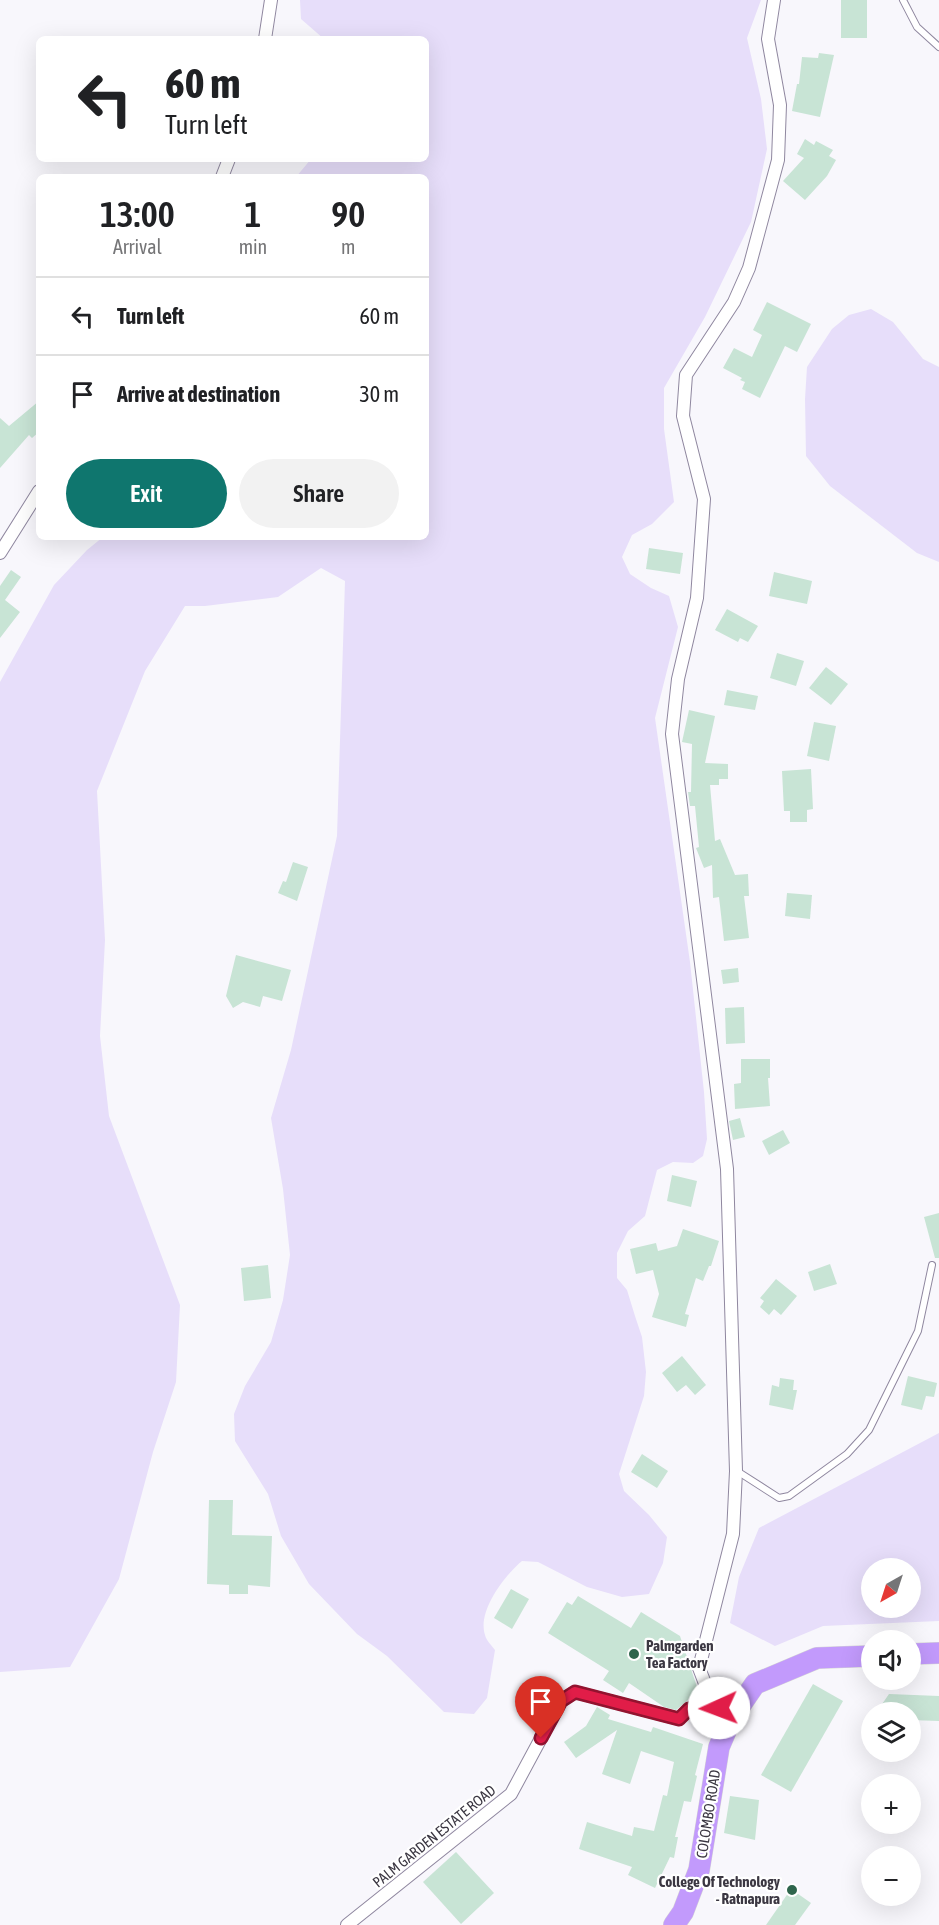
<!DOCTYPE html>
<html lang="en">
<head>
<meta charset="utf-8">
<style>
	body { margin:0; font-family:"Asap Condensed",sans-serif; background:#f2f2f2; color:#202124; height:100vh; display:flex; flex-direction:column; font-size:22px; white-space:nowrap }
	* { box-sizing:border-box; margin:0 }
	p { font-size:20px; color:#757577 }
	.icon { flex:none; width:33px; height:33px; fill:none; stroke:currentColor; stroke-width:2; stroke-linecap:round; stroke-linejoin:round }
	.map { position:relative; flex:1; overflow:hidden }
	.details { position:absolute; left:36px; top:174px; width:393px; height:366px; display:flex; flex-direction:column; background:#fff; border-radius:9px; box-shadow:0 6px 24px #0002 }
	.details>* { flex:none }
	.guide { position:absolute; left:36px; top:36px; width:393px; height:126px; border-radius:9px; box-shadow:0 6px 24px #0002; background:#fff; color:#202124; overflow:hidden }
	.needle { width:39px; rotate:219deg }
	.controls { position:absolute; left:861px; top:1558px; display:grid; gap:12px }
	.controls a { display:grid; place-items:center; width:60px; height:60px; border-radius:50%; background:#fff; box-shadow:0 6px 24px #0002; font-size:30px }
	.pin { position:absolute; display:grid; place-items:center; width:51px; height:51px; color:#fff; margin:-62px -26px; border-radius:50% 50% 50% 0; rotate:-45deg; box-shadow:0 0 6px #0007 }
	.pin .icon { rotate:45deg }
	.me { position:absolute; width:66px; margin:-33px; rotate:268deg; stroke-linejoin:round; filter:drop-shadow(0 0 4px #0008) }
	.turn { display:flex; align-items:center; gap:21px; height:126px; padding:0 30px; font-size:27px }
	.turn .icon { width:78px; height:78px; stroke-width:2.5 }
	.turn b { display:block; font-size:42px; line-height:51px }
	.eta { display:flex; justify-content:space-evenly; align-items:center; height:102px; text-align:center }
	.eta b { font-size:36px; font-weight:600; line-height:42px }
	.action { display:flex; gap:12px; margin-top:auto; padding:12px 30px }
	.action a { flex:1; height:69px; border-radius:36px; background:#0f766e; color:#fff; font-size:24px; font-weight:600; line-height:69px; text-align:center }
	.action a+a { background:#f2f2f2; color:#202124 }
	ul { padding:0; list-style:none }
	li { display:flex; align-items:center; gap:18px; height:78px; padding:0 30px; border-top:2px solid #e0e0e0 }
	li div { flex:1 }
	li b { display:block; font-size:22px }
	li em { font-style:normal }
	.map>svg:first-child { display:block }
	.green { fill:#e7defa; fill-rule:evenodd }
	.building { fill:#c8e4d5 }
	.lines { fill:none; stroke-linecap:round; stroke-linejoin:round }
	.service-casing { stroke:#8f879f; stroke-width:8 }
	.minor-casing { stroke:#8f879f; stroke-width:14 }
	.trunk-casing { stroke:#d4d3d5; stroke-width:22 }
	.service { stroke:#fff; stroke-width:6 }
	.minor { stroke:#fff; stroke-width:12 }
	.trunk { stroke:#c29afc; stroke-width:21 }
	.route-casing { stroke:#92132f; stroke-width:15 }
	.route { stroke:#e11d48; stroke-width:10 }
	.poi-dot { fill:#2e654c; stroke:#fff; stroke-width:2 }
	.labels { text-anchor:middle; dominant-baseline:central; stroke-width:4.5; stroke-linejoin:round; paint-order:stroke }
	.poi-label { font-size:15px; font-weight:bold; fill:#3b3742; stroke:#fff; text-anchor:start }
	.street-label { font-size:15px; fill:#3b3742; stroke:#fff }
</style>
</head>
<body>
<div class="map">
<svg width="939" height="1925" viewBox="0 0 939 1925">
	<rect width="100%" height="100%" fill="#f8f7fc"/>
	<g class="green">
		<path d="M300 0H761L747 38 761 99 767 149 751 222 705 317 664 388V429L674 502 652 524 632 535 622 557 630 574 651 588 669 596 678 627 655 718 690 962 704 1092 707 1139 703 1156 693 1163 673 1162 657 1170 645 1216 628 1231 617 1253V1278L627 1290 635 1316 642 1337 646 1372 644 1396 619 1474 624 1491 649 1515 667 1537 663 1563 649 1594 622 1597 587 1587 538 1562 522 1561C505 1575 477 1611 485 1635 486 1640 492 1646 495 1650L487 1698 474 1714 444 1712 387 1656 357 1634 309 1584 281 1536 268 1494 235 1441 234 1414 245 1386 271 1342 283 1300 290 1255 283 1189 271 1118 291 1050 337 836 345 581 321 568 278 597 205 606H185L145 671 97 791 105 940 100 1036 109 1116 180 1305 176 1382 153 1452 119 1579 70 1667 0 1672V682L54 585 87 550 103 537H426V177H296L311 159H426V39H324L301 19Z"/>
		<path d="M871 309 893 322 923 359 939 367V562L917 553 830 486 806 456 805 399 807 367 832 329 849 315Z"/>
		<path d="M939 1433V1621L823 1626 775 1646 730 1623 739 1577 759 1528ZM872 1569H910V1608H872Z"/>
	</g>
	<g class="building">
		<rect x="841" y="0" width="26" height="38"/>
		<path d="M819 53 834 55 820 117 792 111 797 84H799L802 57 818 58Z"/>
		<path d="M805 139 814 145 816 141 833 150 829 156 836 160 827 176 805 200 783 181 804 158 797 154Z"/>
		<path d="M767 302 811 324 797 352 785 346 760 398 742 389 745 382 740 380 742 378 723 368 734 348 752 357 762 335 753 330Z"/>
		<path d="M39 401V432L32 438 29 435 0 468V418L9 426Z"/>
		<path d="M649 548 683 553 680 574 646 569Z"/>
		<path d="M11 570 21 577 5 600 20 612 0 638V586Z"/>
		<path d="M774 572 812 581 807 604 769 596Z"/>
		<path d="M727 609 758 626 748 642 740 638 738 642 715 630Z"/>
		<path d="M777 653 804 661 796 686 770 678Z"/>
		<path d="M826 667 848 684 831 705 809 688Z"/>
		<path d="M727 690 758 696 755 710 724 705Z"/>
		<path d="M689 710 715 716 705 763 728 764V779H719V785H710L715 841 720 839 735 875 748 874 749 896H744L749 938 724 941 719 897 713 898 712 865 704 868 696 848 699 847 695 806H690L688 792H691L692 744 682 742Z"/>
		<path d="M814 722 836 726 829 761 807 756Z"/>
		<path d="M811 769 813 809 807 810V822H790V811H784L782 771Z"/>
		<path d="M293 862 308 867 297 901 278 893 283 881 286 882Z"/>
		<path d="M787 893 812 895 810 919 785 916Z"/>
		<path d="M236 955 291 970 282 1001 263 996 260 1007 243 1002 233 1008 226 996Z"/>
		<path d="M738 968 739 982 723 984 721 970Z"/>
		<path d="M744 1007 745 1043 726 1044 725 1008Z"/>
		<path d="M741 1059H770V1078H768L770 1106 735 1109 734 1084 741 1083Z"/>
		<path d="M740 1118 745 1137 733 1140 729 1121Z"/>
		<path d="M783 1130 790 1143 769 1155 762 1141Z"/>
		<path d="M672 1175 697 1181 691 1207 667 1201Z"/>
		<path d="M939 1213V1258H935L924 1217Z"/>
		<path d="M683 1229 719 1241 711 1266H709L703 1281 696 1278 685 1314 689 1315 686 1327 652 1317 659 1294 653 1270 636 1274 630 1249 656 1243 658 1251 677 1246Z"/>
		<path d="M830 1264 837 1284 814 1291 808 1272Z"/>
		<path d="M268 1265 271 1298 244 1301 241 1268Z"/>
		<path d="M776 1279 797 1296 781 1315 774 1309 769 1315 760 1307 764 1301 760 1298Z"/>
		<path d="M682 1356 706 1385 695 1395 686 1385 677 1392 662 1373Z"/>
		<path d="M908 1376 937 1383 934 1397 926 1396 922 1410 901 1405Z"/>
		<path d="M780 1378 794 1380 793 1390H797L793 1410 769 1405 772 1385 779 1387Z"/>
		<path d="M642 1454 668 1471 657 1488 631 1472Z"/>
		<path d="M209 1500H233L232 1535 272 1536 270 1587 248 1585V1594H229V1585L207 1584Z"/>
		<path d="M511 1589 529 1599 512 1629 494 1618Z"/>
		<path d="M578 1596 631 1628 641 1612 680 1636 697 1687 687 1701 676 1710 664 1707 629 1683 623 1693 603 1680 609 1671 548 1633 567 1602 572 1605Z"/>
		<path d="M813 1684 843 1701 791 1792 761 1775Z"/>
		<path d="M889 1694 939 1696V1721L910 1720V1712L876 1713Z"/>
		<path d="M597 1707 610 1715 608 1719 651 1732 653 1727 703 1744 695 1775 697 1776 691 1802 684 1801 675 1837H678L674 1858 670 1857 655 1888 628 1875 632 1867 579 1849 587 1822 632 1836 634 1827 654 1831 663 1795 667 1796 674 1762 641 1751 630 1784 602 1774 617 1730 576 1758 564 1742 586 1726Z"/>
		<path d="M730 1796 759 1800 755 1840 724 1833Z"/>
		<path d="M456 1852 494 1893 461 1924 423 1882Z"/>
		<path d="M791 1889 811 1903 795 1925H766Z"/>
	</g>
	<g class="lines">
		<g class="service-casing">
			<g id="service">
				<path d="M903 0 917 27 939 47"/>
				<path d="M737 1471 779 1498 789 1496 847 1454 869 1430 918 1331 932 1265"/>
			</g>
		</g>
		<g class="minor-casing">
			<g id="minor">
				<path d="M265 39 271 0"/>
				<path d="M222 177 229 159"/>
				<path d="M0 553 39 491"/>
				<path d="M731 1719 711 1699 699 1668 733 1534 736 1471 727 1169 672 734 678 679 697 598 704 499 683 416 686 375 734 302 749 268 778 160 780 105 768 39 774 0"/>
				<path d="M347 1925 511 1794 561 1701 575 1692 679 1719 689 1709 719 1708"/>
			</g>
		</g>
		<g class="trunk-casing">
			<g id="trunk">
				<path d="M910 1654 939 1653"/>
				<path d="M674 1925 683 1912 699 1870 719 1747 731 1719 755 1684 817 1658 872 1656"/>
			</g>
		</g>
		<use href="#service" class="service"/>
		<use href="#minor" class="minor"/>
		<use href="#trunk" class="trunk"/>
	</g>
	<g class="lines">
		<g class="route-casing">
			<path id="route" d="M541 1738 561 1701 575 1692 679 1719 689 1709 719 1708"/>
		</g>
		<use href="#route" class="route"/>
	</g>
	<g class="poi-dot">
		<circle cx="634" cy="1654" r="6"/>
		<circle cx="792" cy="1890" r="6"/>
	</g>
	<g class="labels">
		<g class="poi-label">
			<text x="646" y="1645">Palmgarden<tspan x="646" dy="17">Tea Factory</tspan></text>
			<text x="780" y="1881" text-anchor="end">College Of Technology<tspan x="780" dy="17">- Ratnapura</tspan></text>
		</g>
		<g class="street-label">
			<text transform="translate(708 1814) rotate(-81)">COLOMBO ROAD</text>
			<text transform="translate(434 1836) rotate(-39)">PALM GARDEN ESTATE ROAD</text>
		</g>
	</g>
</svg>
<div class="controls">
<a><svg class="needle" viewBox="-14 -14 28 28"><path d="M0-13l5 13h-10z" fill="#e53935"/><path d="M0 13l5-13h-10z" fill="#757577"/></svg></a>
<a><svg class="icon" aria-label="sound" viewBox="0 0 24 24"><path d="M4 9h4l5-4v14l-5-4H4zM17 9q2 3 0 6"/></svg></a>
<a><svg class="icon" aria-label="layers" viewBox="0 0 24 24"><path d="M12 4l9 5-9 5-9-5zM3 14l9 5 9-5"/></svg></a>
<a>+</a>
<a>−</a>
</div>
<div class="pin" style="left:541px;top:1738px;background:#d93025"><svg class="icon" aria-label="arrive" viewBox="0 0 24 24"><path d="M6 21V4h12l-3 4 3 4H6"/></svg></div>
<svg class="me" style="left:719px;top:1708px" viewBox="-20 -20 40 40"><circle r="19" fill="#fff"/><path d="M0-13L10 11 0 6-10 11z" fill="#e11d48"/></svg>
<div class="guide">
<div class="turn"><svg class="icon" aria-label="left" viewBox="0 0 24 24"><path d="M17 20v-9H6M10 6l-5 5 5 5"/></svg><div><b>60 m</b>Turn left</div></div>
</div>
<section class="details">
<div class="eta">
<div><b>13:00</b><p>Arrival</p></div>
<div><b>1</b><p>min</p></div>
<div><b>90</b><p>m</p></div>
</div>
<ul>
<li><svg class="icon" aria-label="left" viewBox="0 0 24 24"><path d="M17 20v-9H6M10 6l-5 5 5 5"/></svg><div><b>Turn left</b></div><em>60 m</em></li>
<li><svg class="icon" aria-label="arrive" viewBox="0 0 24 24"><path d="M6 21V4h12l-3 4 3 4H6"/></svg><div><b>Arrive at destination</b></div><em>30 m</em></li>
</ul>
<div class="action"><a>Exit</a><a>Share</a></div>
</section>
</div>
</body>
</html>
